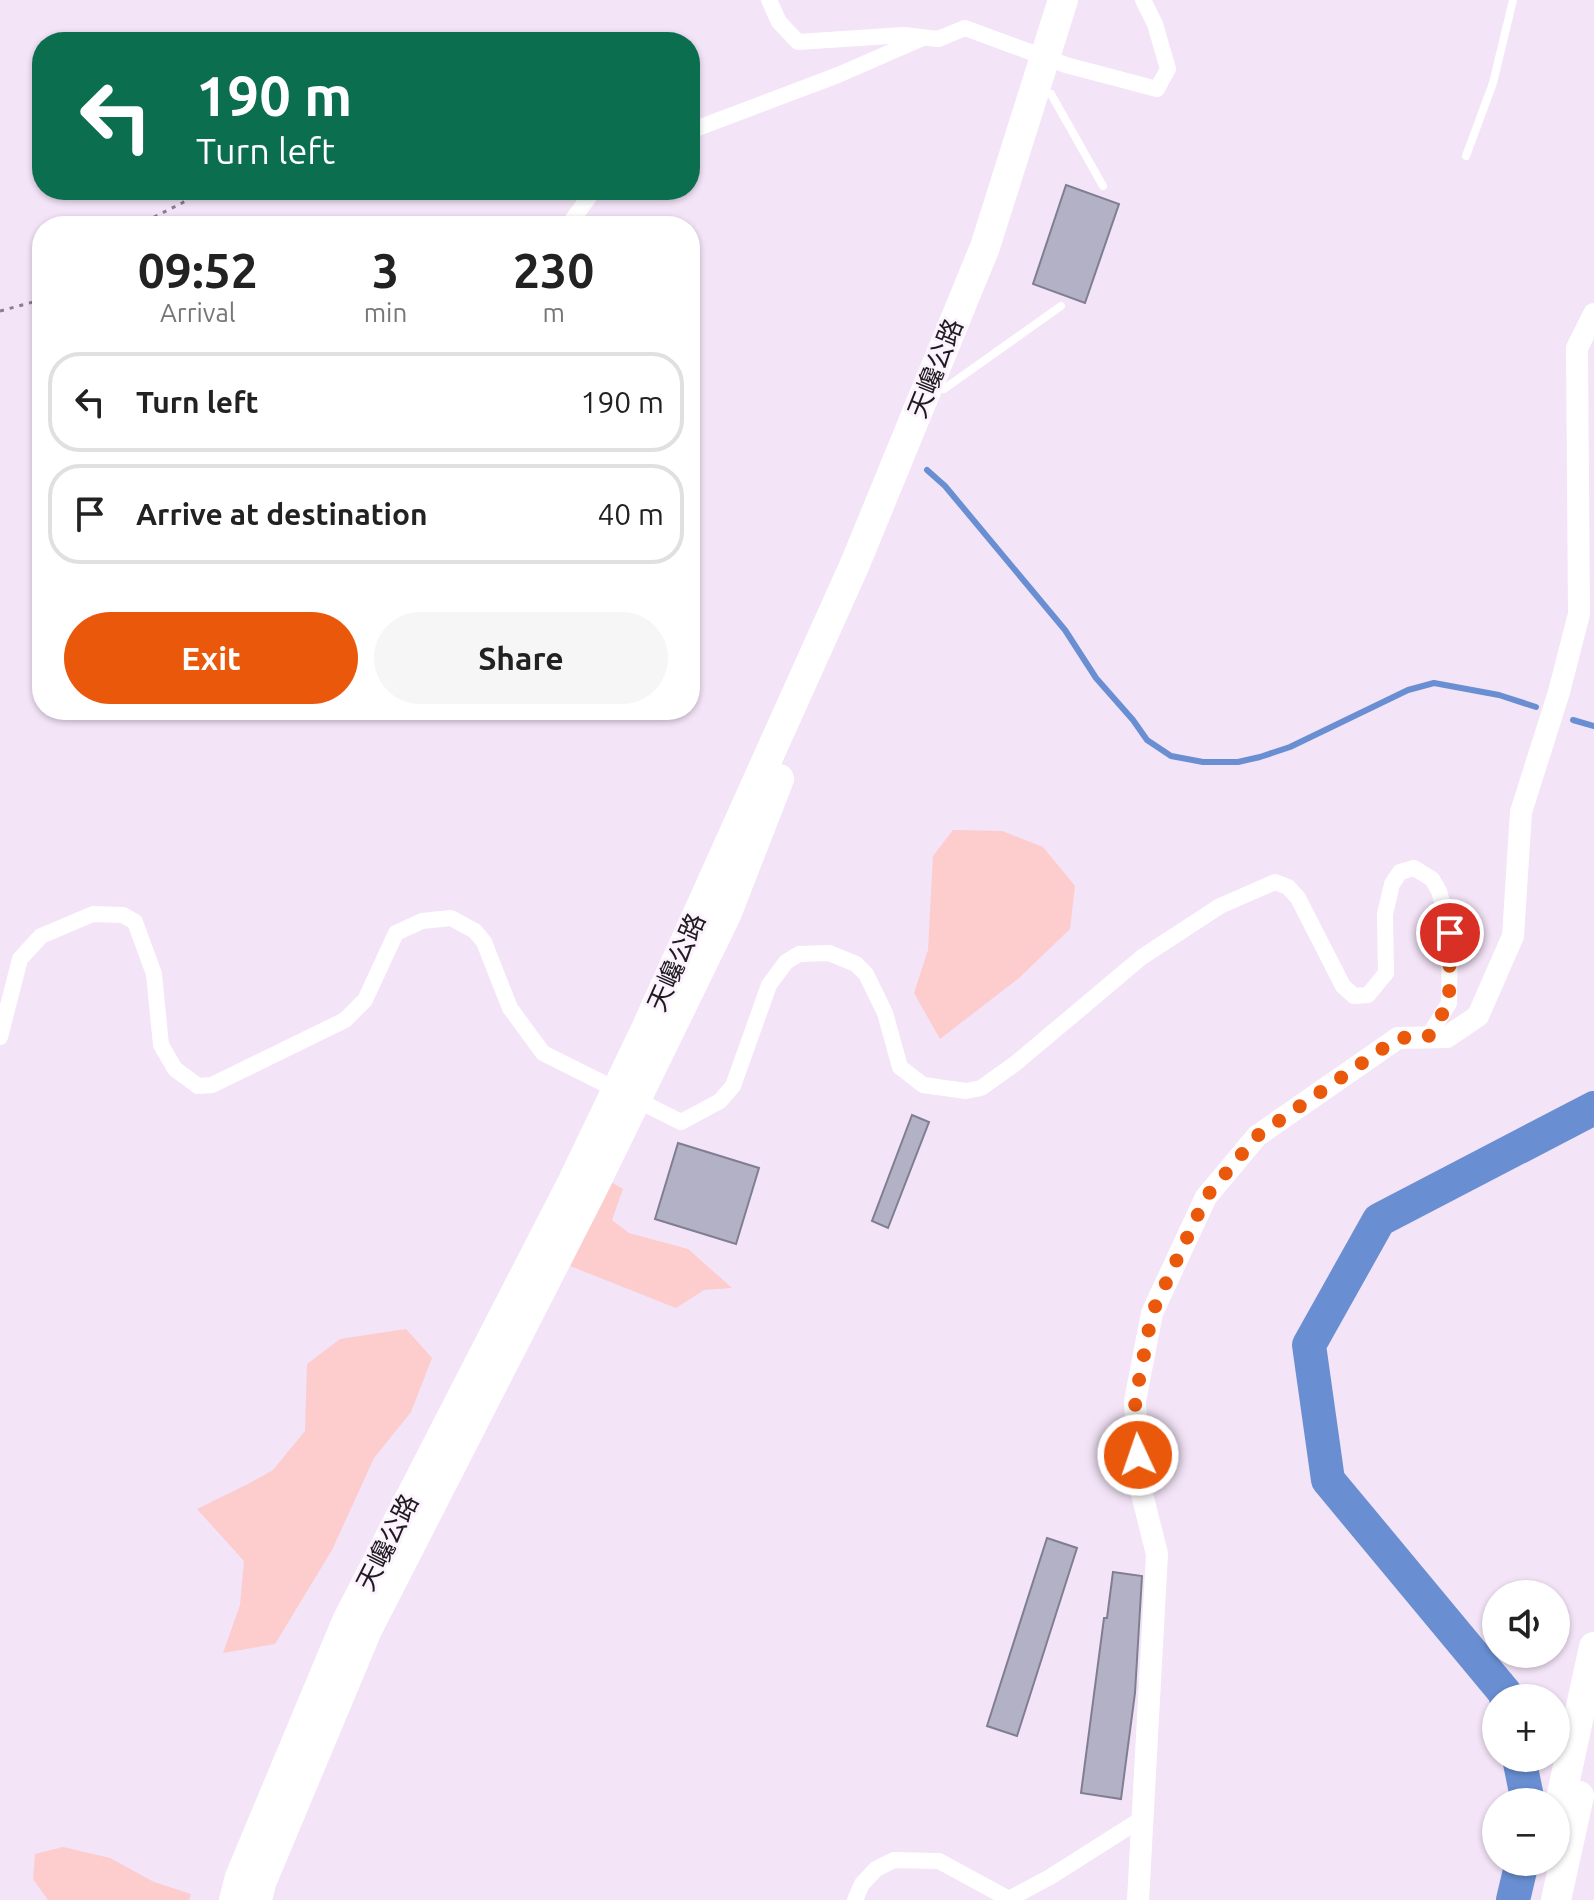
<!DOCTYPE html>
<html lang="en">
<head>
<meta charset="utf-8">
<style>
	body { margin:0; font-family:Ubuntu,"Noto Sans SC",sans-serif; background:#f6f6f6; color:#222; height:100vh; display:flex; flex-direction:column; font-size:30px; white-space:nowrap }
	* { box-sizing:border-box; margin:0 }
	p { font-size:26px; color:#767676 }
	.icon { flex:none; width:44px; height:44px; fill:none; stroke:currentColor; stroke-width:2; stroke-linecap:round; stroke-linejoin:round }
	.map { position:relative; flex:1; overflow:hidden }
	.details { position:absolute; left:32px; top:216px; width:668px; height:504px; display:flex; flex-direction:column; background:#fff; border-radius:32px; box-shadow:0 2px 6px #0004 }
	.details>* { flex:none }
	.banner { position:absolute; left:32px; top:32px; width:668px; height:168px; border-radius:32px; box-shadow:0 2px 6px #0004; background:#0b6e4f; color:#fff; overflow:hidden }
	.fabs { position:absolute; left:1482px; top:1580px; display:grid; gap:16px }
	.fabs a { display:grid; place-items:center; width:88px; height:88px; border-radius:50%; background:#fff; box-shadow:0 2px 6px #0004; font-size:40px }
	.pin { position:absolute; display:grid; place-items:center; width:68px; height:68px; color:#fff; margin:-34px; border:4px solid #fff; border-radius:50%; box-shadow:0 2px 8px #0007 }
	.me { position:absolute; width:88px; margin:-44px; rotate:357deg; stroke-linejoin:round; filter:drop-shadow(0 0 6px #0008) }
	.turn { display:flex; align-items:center; gap:28px; height:168px; padding:0 32px; font-size:36px }
	.turn .icon { width:104px; height:104px; stroke-width:2.5 }
	.turn b { display:block; font-size:56px; line-height:68px }
	.eta { display:flex; justify-content:space-evenly; align-items:center; height:136px; text-align:center }
	.eta b { font-size:48px; font-weight:700; line-height:56px }
	.button { display:flex; gap:16px; margin-top:auto; padding:16px 32px }
	.button a { flex:1; height:92px; border-radius:48px; background:#ea580c; color:#fff; font-size:32px; font-weight:700; line-height:92px; text-align:center }
	.button a+a { background:#f6f6f6; color:#222 }
	ul { padding:0; list-style:none }
	li { display:flex; align-items:center; gap:24px; height:100px; margin:0 16px 12px; padding:0 16px; border:4px solid #e0e0e0; border-radius:32px }
	li div { flex:1 }
	li b { display:block; font-size:30px }
	li em { font-style:normal }
	.map>svg:first-child { display:block }
	.green { fill:#fdcccd }
	.lines { fill:none; stroke-linecap:round; stroke-linejoin:round }
	.stream { stroke:#698fd2; stroke-width:6 }
	.river { stroke:#698fd2; stroke-width:34 }
	.building { fill:#b3b1c6; stroke:#807e91; stroke-width:2 }
	.path { stroke:#897f8c; stroke-width:3; stroke-dasharray:4 6; stroke-linecap:butt }
	.lane { stroke:#fff; stroke-width:8 }
	.street { stroke:#fff; stroke-width:16 }
	.secondary { stroke:#fff; stroke-width:22 }
	.highway { stroke:#fff; stroke-width:30 }
	.route { stroke:#ea580c; stroke-width:14; stroke-dasharray:0 25.2 }
	.labels { text-anchor:middle; dominant-baseline:central; stroke-width:6; stroke-linejoin:round; paint-order:stroke }
	.street-label { font-size:26px; fill:#1f1a20; stroke:#fcf3ff }
</style>
</head>
<body>
<div class="map">
<svg width="1594" height="1900" viewBox="0 0 1594 1900">
	<rect width="100%" height="100%" fill="#f3e4f7"/>
	<g class="green">
		<path d="M953 830 1002 831 1043 847 1075 886 1070 929 1019 978 940 1039 914 993 928 950 933 856Z"/>
		<path d="M611 1182 623 1189 612 1220 629 1233 688 1249 732 1288 704 1290 676 1308 570 1266Z"/>
		<path d="M406 1329 432 1358 411 1412 374 1458 332 1550 275 1644 223 1653 240 1605 244 1561 197 1509 248 1484 273 1470 305 1431 307 1364 340 1339Z"/>
		<path d="M63 1847 110 1858 154 1882 191 1894 189 1900H48L33 1879 35 1854Z"/>
	</g>
	<g class="lines">
		<g class="stream">
			<path d="M927 470 945 486 1065 630 1096 678 1133 720 1147 740 1171 756 1203 762H1238L1260 757 1290 747 1408 690 1434 683 1499 695 1536 707"/>
			<path d="M1573 720 1594 726"/>
		</g>
		<g class="river">
			<path d="M1506 1698 1505 1693 1328 1480 1309 1345 1379 1220 1594 1108"/>
			<path d="M1519 1758 1528 1802"/>
			<path d="M1513 1900 1522 1862"/>
		</g>
	</g>
	<g class="building">
		<path d="M1066 185 1119 204 1085 303 1033 284Z"/>
		<path d="M912 1115 929 1122 888 1228 872 1221Z"/>
		<path d="M678 1143 759 1168 736 1244 655 1219Z"/>
		<path d="M1047 1538 1077 1548 1017 1736 987 1726Z"/>
		<path d="M1113 1572 1142 1576 1135 1693 1121 1799 1081 1793 1104 1618H1107Z"/>
	</g>
	<g class="lines">
		<g class="path">
			<path d="M136 226 182 203 203 190"/>
			<path d="M0 311 37 301 42 297"/>
		</g>
		<g class="lane">
			<path d="M1051 94 1103 186"/>
			<path d="M1466 156 1493 83 1513 0"/>
			<path d="M944 389 1061 306"/>
		</g>
		<g class="street">
			<path d="M769 0 779 22 798 42 904 35 938 39 965 28 1066 65 1157 89 1168 69 1155 24 1143 0"/>
			<path d="M690 131 838 75 923 38"/>
			<path d="M568 226 594 190"/>
			<path d="M0 1037 20 959 41 936 93 914 123 915 135 922 154 974 161 1045 175 1069 198 1086 212 1085 345 1020 365 1000 396 933 422 921 451 918 475 931 484 942 510 1008 543 1053 681 1122 720 1101 733 1086 769 985 786 962 799 954 829 953 856 964 866 974 885 1013 900 1067 923 1085 966 1091 981 1088 1016 1063 1142 957 1220 906 1275 882 1288 887 1298 898 1343 986 1354 996 1368 995 1386 973 1385 914 1392 884 1400 872 1414 868 1432 879 1439 891 1450 933 1449 1003 1428 1037"/>
			<path d="M855 1900 862 1884 876 1869 894 1860 939 1861 1009 1899 1050 1877 1143 1818"/>
		</g>
		<path class="secondary" d="M1138 1900 1157 1554 1139 1482 1135 1401 1152 1313 1206 1197 1257 1136 1398 1038 1447 1037 1478 1016 1513 936 1521 812 1559 692 1579 614 1577 348 1594 314"/>
		<g class="highway">
			<path d="M1556 1821 1594 1647"/>
			<path d="M234 1900 240 1877 347 1621 572 1183 646 1029 855 564 985 247 1063 0"/>
			<path d="M257 1900 261 1883 367 1630 591 1192 726 915 779 779"/>
			<path d="M1556 1900 1579 1796"/>
		</g>
	</g>
	<g class="lines">
		<path class="route" d="M1138 1455 1135 1401 1152 1313 1206 1197 1257 1136 1398 1038 1428 1037 1449 1003 1450 933"/>
	</g>
	<g class="labels">
		<g class="street-label">
			<text transform="translate(935 368) rotate(-68)">天巉公路</text>
			<text transform="translate(676 962) rotate(-66)">天巉公路</text>
			<text transform="translate(387 1542) rotate(-63)">天巉公路</text>
		</g>
	</g>
</svg>
<div class="fabs">
<a><svg class="icon" aria-label="sound" viewBox="0 0 24 24"><path d="M4 9h4l5-4v14l-5-4H4zM17 9q2 3 0 6"/></svg></a>
<a>+</a>
<a>−</a>
</div>
<div class="pin" style="left:1450px;top:933px;background:#d93025"><svg class="icon" aria-label="arrive" viewBox="0 0 24 24"><path d="M6 21V4h12l-3 4 3 4H6"/></svg></div>
<svg class="me" style="left:1138px;top:1455px" viewBox="-20 -20 40 40"><circle r="17" fill="#ea580c" stroke="#fff" stroke-width="3"/><path d="M0-11L8 9 0 5-8 9z" fill="#fff"/></svg>
<div class="banner">
<div class="turn"><svg class="icon" aria-label="left" viewBox="0 0 24 24"><path d="M17 20v-9H6M10 6l-5 5 5 5"/></svg><div><b>190 m</b>Turn left</div></div>
</div>
<section class="details">
<div class="eta">
<div><b>09:52</b><p>Arrival</p></div>
<div><b>3</b><p>min</p></div>
<div><b>230</b><p>m</p></div>
</div>
<ul>
<li><svg class="icon" aria-label="left" viewBox="0 0 24 24"><path d="M17 20v-9H6M10 6l-5 5 5 5"/></svg><div><b>Turn left</b></div><em>190 m</em></li>
<li><svg class="icon" aria-label="arrive" viewBox="0 0 24 24"><path d="M6 21V4h12l-3 4 3 4H6"/></svg><div><b>Arrive at destination</b></div><em>40 m</em></li>
</ul>
<div class="button"><a>Exit</a><a>Share</a></div>
</section>
</div>
</body>
</html>
